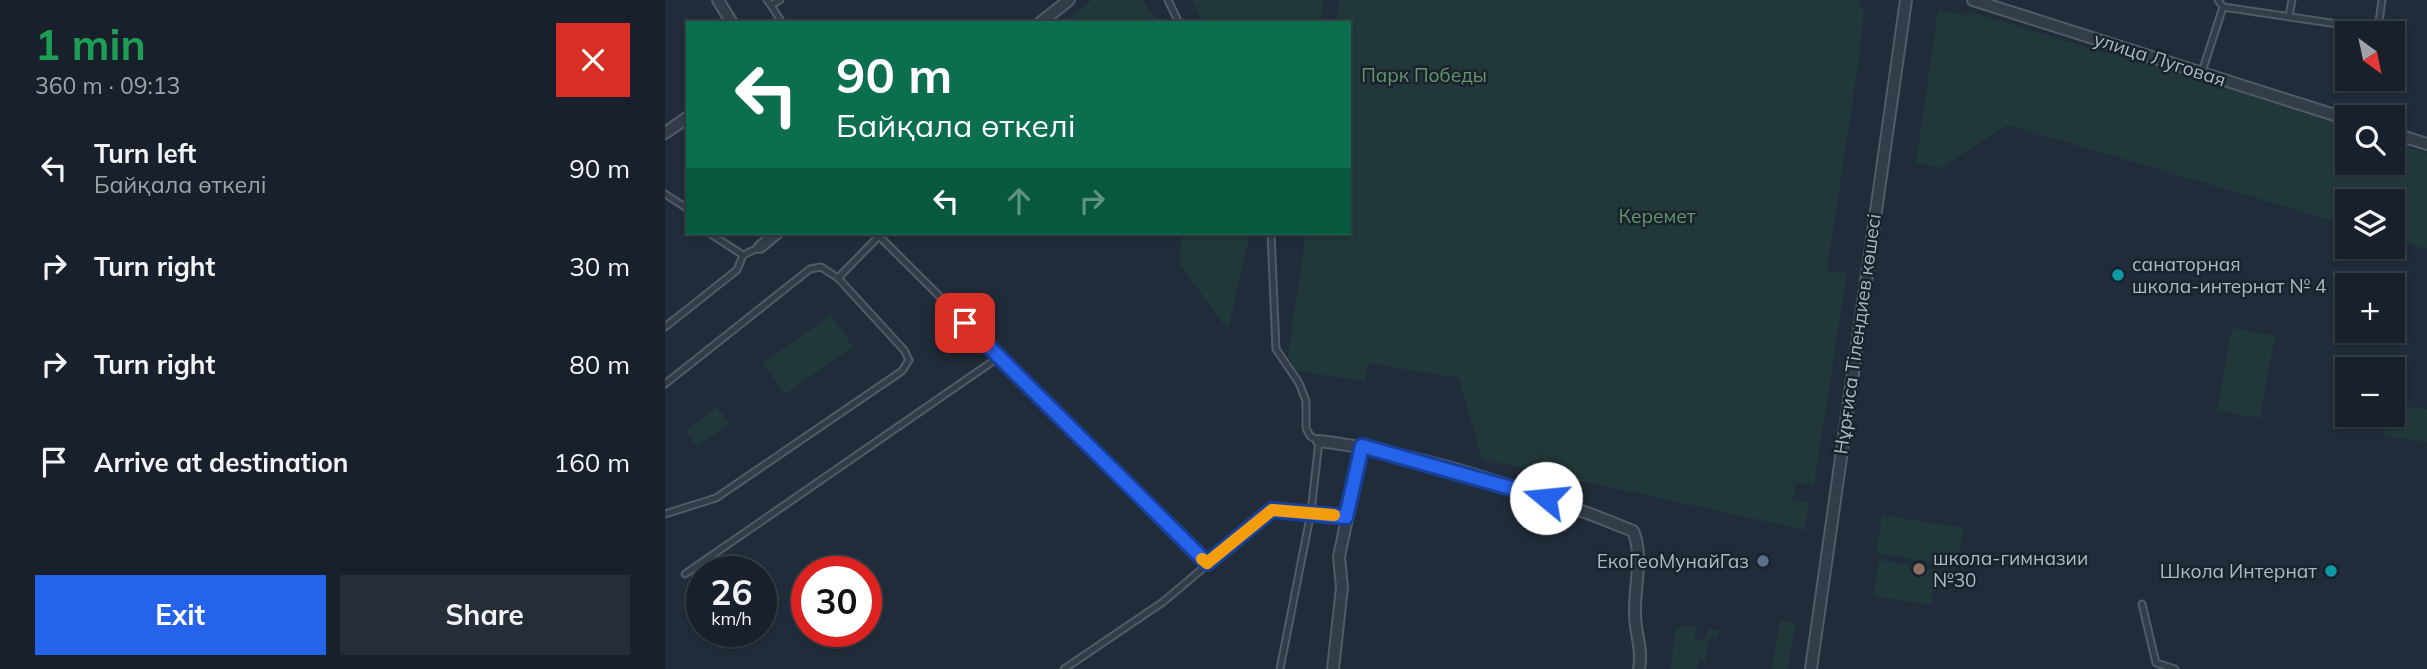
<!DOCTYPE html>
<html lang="en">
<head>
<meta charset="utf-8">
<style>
	body { margin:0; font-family:Mulish,sans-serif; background:#252e37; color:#f1f3f6; height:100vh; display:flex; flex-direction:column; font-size:26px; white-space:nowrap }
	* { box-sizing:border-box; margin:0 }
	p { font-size:23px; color:#9fa3a9 }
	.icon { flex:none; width:38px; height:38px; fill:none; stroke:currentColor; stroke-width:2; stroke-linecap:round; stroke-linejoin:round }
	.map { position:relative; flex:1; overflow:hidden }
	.details { display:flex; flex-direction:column; background:#18212b; width:665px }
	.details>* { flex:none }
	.hud { position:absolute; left:21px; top:21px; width:665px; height:214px; border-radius:0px; box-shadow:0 2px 5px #0004,0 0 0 2px #363e47; background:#0b6e4f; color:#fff; overflow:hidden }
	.needle { width:46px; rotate:147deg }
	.controls { position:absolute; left:1670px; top:21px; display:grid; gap:14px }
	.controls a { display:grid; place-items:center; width:70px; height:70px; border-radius:0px; background:#18212b; box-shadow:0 2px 5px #0004,0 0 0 2px #363e47; font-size:35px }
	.speed { position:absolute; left:21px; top:556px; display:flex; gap:14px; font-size:35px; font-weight:700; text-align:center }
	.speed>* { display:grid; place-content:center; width:91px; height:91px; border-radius:50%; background:#18212b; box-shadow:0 2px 5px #0004,0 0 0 2px #363e47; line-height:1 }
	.speed small { font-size:18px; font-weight:400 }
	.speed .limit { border:10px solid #d22; background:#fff; color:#111 }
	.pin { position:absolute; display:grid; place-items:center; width:60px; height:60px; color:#fff; margin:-30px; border-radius:14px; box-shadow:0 4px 10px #0006 }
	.me { position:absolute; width:77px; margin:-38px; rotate:287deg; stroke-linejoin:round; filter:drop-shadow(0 0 5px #0008) }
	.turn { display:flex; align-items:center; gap:24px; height:147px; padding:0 35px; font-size:32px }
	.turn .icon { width:91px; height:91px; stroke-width:2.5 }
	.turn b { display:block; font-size:49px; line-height:60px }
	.lanes { display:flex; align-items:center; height:66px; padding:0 35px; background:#0003; justify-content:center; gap:35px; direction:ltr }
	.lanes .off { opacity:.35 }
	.round { display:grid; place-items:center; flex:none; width:74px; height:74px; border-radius:0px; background:#252e37 }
	.headline { display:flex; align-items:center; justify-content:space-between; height:119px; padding:0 35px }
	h1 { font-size:42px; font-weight:700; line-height:52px; color:#1e9e55 }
	.primary-button { display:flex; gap:14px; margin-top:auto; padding:14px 35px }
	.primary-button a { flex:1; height:80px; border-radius:0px; background:#2563eb; color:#fff; font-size:28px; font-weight:700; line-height:80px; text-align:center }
	.primary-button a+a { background:#252e37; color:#f1f3f6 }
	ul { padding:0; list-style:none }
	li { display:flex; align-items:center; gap:21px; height:98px; padding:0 35px }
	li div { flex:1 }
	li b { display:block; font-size:26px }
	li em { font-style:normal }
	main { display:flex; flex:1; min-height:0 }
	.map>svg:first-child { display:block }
	.green { fill:#21383a }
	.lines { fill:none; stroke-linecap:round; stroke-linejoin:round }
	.lane-casing { stroke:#515b67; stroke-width:9 }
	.street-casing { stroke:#515b67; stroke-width:14 }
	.lane { stroke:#333d49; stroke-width:5 }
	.street { stroke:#333d49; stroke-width:10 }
	.route-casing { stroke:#184099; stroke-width:18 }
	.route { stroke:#2563eb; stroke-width:12 }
	.slow { stroke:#f59e0b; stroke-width:12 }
	.culture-dot { fill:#0f9aa8; stroke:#19232d; stroke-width:2.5 }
	.service-dot { fill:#5c6f8a; stroke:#19232d; stroke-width:2.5 }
	.education-dot { fill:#8d6e63; stroke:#19232d; stroke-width:2.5 }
	.labels { text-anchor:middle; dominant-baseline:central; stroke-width:5; stroke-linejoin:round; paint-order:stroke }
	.street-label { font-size:19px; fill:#adb8c6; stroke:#19232d }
	.park-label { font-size:19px; fill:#64976d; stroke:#19232d }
	.poi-label { font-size:19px; fill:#adb8c6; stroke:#19232d; text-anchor:start }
</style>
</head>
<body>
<main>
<section class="details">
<div class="headline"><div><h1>1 min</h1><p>360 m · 09:13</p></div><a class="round" style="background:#d93025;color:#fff"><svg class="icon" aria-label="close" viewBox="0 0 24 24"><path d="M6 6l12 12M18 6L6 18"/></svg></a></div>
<ul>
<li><svg class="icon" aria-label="left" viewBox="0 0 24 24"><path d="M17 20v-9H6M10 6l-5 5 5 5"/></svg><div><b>Turn left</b><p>Байқала өткелі</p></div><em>90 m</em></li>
<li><svg class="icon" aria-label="right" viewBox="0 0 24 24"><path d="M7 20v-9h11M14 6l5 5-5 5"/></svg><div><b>Turn right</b></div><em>30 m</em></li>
<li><svg class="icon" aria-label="right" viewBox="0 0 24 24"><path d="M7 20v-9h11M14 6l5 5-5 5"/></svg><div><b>Turn right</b></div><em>80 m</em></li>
<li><svg class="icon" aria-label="arrive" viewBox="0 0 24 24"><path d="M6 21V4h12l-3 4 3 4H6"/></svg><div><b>Arrive at destination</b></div><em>160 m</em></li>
</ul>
<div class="primary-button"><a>Exit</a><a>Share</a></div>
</section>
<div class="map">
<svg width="1762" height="669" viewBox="0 0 1762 669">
	<rect width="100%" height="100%" fill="#202c39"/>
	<g class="green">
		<path d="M427 0H478L493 23H398Z"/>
		<path d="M527 0H659L655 23H538Z"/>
		<path d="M674 0H1194L1199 13 1193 66 1162 270 1182 273 1149 485 1131 482 1128 499 1144 502 1140 530 817 459 794 378 703 363 700 381 631 371 623 354 641 233H684V23H671Z"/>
		<path d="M1273 10 1304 16 1306 12 1440 53 1445 49 1682 127V163H1727V142L1762 153V249L1727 239V201H1682V225L1343 125 1275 168 1251 163Z"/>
		<path d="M517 233H585L563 330 514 263Z"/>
		<path d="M166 315 188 347 120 394 98 363Z"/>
		<path d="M1567 328 1610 336 1595 418 1552 411Z"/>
		<path d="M1727 405 1762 409V442L1719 436 1722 415H1727Z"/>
		<path d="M52 407 64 423 32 447 21 431Z"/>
		<path d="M1217 515 1299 528 1292 566 1211 553Z"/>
		<path d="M1214 560 1272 570 1266 605 1208 596Z"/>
		<path d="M1115 621 1130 623 1123 669H1107Z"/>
		<path d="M1018 625 1033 627 1029 640 1040 641 1043 629 1054 631 1052 638 1045 637 1040 661 1034 660 1031 669H1005L1011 630Z"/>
	</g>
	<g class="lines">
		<g class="lane-casing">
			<g id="lane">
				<path d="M102 0 106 5 115 0"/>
				<path d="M503 0 514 23"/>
				<path d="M1553 0 1558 7 1713 30 1717 0"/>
				<path d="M106 5 117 23"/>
				<path d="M1624 16 1627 0"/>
				<path d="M1537 72 1558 7"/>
				<path d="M0 194 23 209"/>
				<path d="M44 233 78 255"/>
				<path d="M211 233 542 563"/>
				<path d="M606 233 611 349 634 383 641 401V428L645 436 654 441 646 512 615 669"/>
				<path d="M173 278 214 236"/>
				<path d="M0 327 72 270 78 255 95 247"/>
				<path d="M0 384 145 269 156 267 173 278 239 350 244 360 237 371 51 498 0 514"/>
				<path d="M20 574 334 357"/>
				<path d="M1477 604 1491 663 1510 669"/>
				<path d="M399 669 498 602 607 510 681 517"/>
			</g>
		</g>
		<g class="street-casing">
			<g id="street">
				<path d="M53 0 67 23"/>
				<path d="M1308 0 1682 119"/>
				<path d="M375 23 404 0"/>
				<path d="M0 133 23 117"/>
				<path d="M1727 133 1762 144"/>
				<path d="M95 247 112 233"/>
				<path d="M654 441C756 453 873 492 968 531 979 556 969 586 970 614 970 633 978 649 974 669"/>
				<path d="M668 669 677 587 674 557 697 446"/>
				<path d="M1146 669 1241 0"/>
			</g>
		</g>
		<use href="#lane" class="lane"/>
		<use href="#street" class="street"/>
	</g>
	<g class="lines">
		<g class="route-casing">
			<path id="route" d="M300 323 542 563 607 510 681 517 697 446 881 498"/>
		</g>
		<use href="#route" class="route"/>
		<path class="slow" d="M537 559 542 563 607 510 669 515"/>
	</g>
	<g class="culture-dot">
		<circle cx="1453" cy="275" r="7"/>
		<circle cx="1666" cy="571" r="7"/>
	</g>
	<circle class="service-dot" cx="1098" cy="561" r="7"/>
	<circle class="education-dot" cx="1254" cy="569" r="7"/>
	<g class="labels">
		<g class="street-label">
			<text transform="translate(1495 59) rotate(18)">улица Луговая</text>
			<text transform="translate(1192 334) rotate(-82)">Нұрғиса Тілендиев көшесі</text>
		</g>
		<g class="park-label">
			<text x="759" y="75">Парк Победы</text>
			<text x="992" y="216">Керемет</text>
		</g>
		<g class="poi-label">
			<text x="1467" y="264">санаторная<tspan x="1467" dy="22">школа-интернат № 4</tspan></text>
			<text x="1268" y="558">школа-гимназии<tspan x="1268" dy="22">№30</tspan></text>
			<text x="1084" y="561" text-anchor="end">ЕкоГеоМунайГаз</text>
			<text x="1652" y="571" text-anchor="end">Школа Интернат</text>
		</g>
	</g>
</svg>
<div class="controls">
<a><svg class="needle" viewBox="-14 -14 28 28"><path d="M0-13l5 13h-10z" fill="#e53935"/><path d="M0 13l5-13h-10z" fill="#9fa3a9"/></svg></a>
<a><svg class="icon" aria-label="search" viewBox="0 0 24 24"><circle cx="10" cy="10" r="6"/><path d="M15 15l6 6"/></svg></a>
<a><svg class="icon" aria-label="layers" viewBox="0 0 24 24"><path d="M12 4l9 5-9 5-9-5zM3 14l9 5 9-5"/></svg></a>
<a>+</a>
<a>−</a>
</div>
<div class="speed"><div>26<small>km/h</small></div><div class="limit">30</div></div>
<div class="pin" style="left:300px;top:323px;background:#d93025"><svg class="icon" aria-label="arrive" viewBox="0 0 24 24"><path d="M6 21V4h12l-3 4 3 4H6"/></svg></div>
<svg class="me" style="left:881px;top:498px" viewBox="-20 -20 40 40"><circle r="19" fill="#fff"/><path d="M0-13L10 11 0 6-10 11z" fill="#2563eb"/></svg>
<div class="hud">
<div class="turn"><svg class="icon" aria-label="left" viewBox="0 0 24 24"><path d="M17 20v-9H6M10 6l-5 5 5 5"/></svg><div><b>90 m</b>Байқала өткелі</div></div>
<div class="lanes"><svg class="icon" aria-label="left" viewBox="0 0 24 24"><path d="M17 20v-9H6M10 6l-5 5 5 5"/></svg><svg class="icon off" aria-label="ahead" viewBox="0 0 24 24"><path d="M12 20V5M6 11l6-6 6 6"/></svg><svg class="icon off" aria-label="right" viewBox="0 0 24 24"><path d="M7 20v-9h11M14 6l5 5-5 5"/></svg></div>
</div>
</div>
</main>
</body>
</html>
